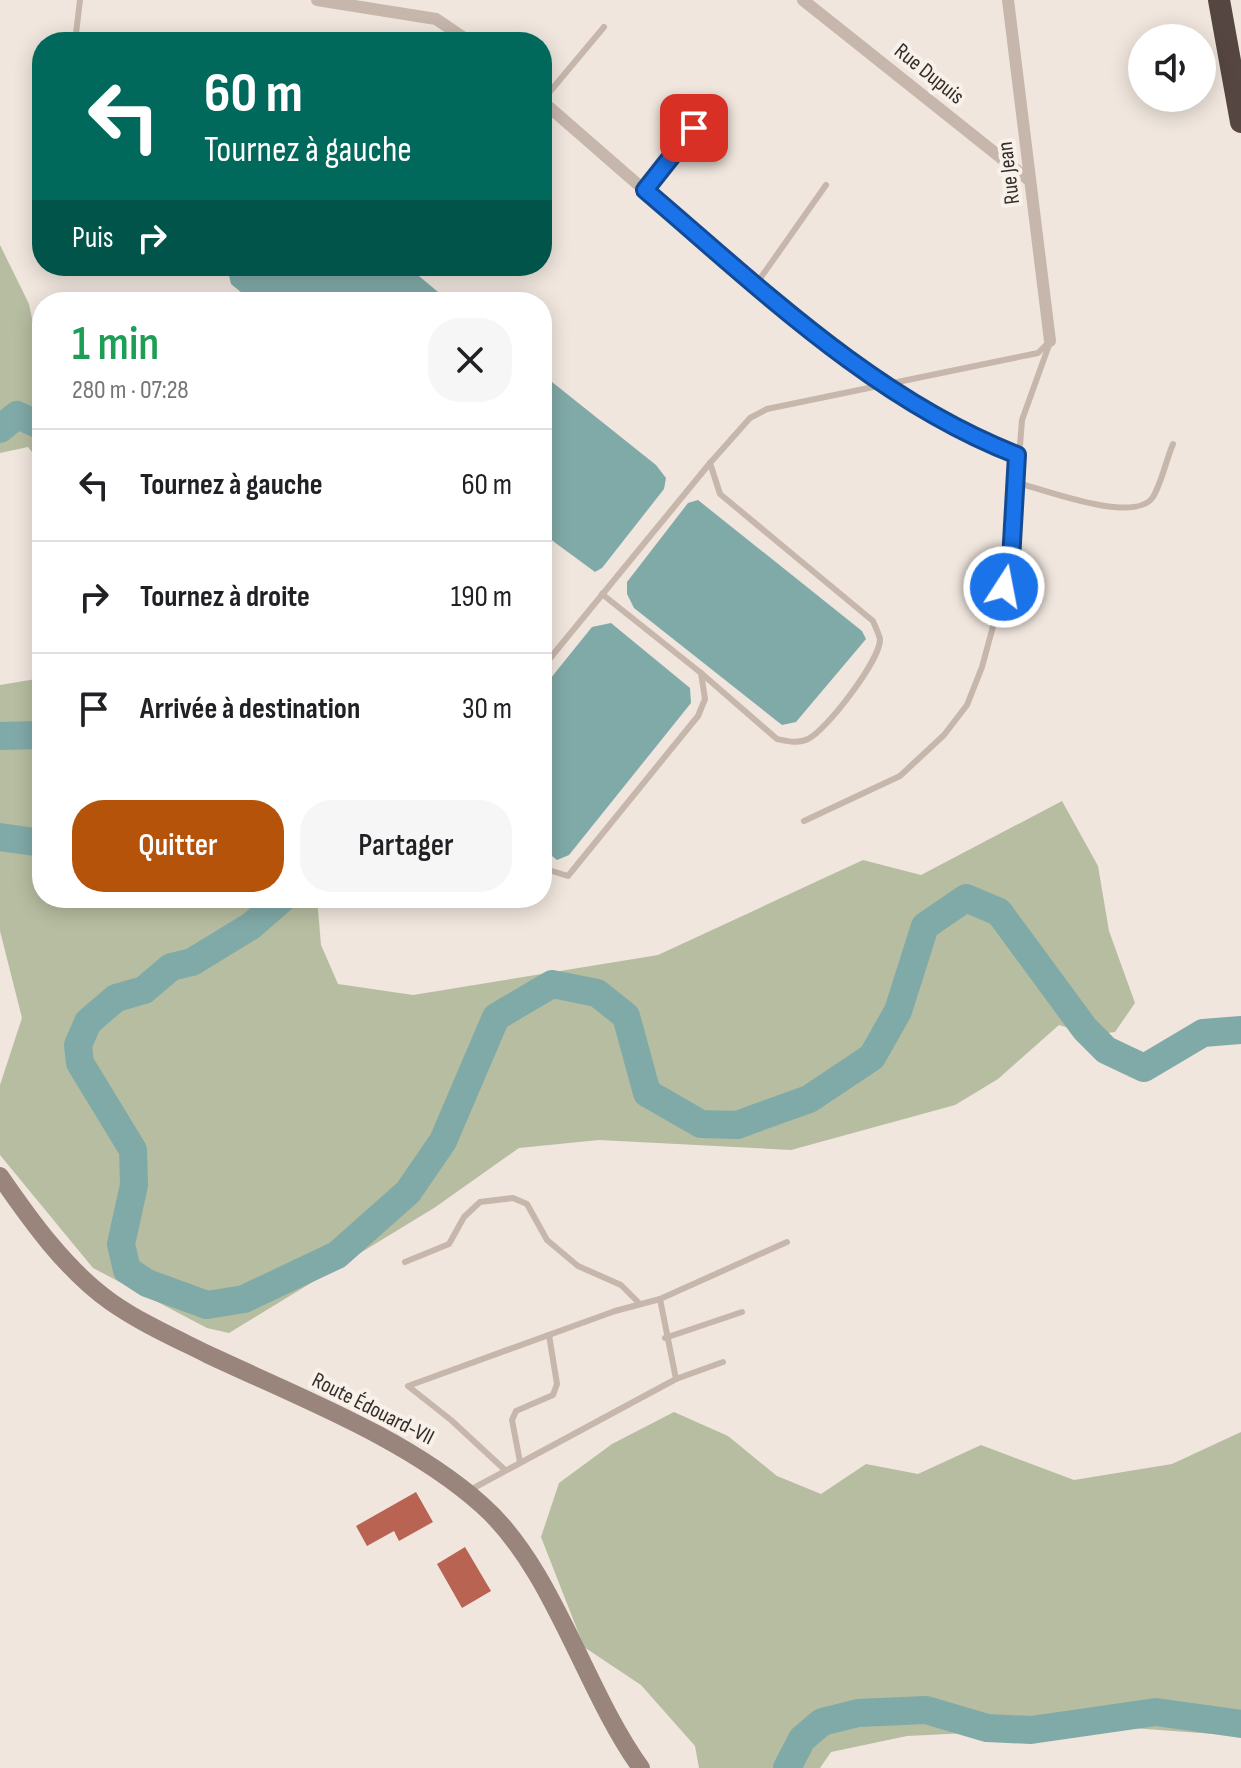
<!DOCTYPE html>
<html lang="fr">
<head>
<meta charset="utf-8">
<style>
	body { margin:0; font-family:"Sofia Sans Condensed",sans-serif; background:#f6f6f6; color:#202124; height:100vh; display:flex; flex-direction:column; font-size:30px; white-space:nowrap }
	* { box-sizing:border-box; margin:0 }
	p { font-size:26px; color:#757577 }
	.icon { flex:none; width:44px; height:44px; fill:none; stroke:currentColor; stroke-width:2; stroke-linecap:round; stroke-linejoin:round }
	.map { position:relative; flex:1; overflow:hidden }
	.details { position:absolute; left:32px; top:292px; width:520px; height:616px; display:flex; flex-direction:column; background:#fff; border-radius:32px; box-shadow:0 4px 20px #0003 }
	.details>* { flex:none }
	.top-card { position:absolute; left:32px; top:32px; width:520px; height:244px; border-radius:32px; box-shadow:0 4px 20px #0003; background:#00695c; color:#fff; overflow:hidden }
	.buttons { position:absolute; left:1128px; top:24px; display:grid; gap:16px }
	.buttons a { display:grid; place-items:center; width:88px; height:88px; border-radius:50%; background:#fff; box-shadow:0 4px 20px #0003; font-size:40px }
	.pin { position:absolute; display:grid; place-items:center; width:68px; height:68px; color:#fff; margin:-34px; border-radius:16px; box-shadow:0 4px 12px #0006 }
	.me { position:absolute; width:88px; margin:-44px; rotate:11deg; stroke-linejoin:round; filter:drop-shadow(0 0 6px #0008) }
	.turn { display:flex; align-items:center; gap:28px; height:168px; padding:0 40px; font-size:36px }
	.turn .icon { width:104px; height:104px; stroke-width:2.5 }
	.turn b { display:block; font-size:56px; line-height:68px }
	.then { display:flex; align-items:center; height:76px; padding:0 40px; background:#0003; gap:16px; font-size:30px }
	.round { display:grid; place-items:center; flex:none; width:84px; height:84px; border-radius:32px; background:#f6f6f6 }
	.summary { display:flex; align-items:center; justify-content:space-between; height:136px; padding:0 40px }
	h1 { font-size:48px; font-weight:600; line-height:60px; color:#1e9e55 }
	.cta { display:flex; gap:16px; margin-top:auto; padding:16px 40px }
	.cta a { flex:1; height:92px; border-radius:32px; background:#b45309; color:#fff; font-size:32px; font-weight:600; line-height:92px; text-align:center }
	.cta a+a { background:#f6f6f6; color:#202124 }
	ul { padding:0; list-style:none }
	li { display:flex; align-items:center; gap:24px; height:112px; padding:0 40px; border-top:2px solid #e0e0e0 }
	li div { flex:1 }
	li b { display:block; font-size:30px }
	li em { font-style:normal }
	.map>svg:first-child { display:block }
	.green { fill:#b6bda0 }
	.water { fill:#80aaa8 }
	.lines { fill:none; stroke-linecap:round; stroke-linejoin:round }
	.river { stroke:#80aaa8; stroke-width:28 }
	.building { fill:#b96453 }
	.service { stroke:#c7b6ab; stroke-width:6 }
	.minor { stroke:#c7b6ab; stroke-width:12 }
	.secondary { stroke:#9a857d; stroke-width:18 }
	.motorway { stroke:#554642; stroke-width:22 }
	.route-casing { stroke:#114b97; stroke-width:20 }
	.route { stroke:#1a73e8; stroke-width:14 }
	.labels { text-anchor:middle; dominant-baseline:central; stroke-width:8; stroke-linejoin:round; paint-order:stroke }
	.street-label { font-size:22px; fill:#362d2a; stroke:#f8f1ea }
</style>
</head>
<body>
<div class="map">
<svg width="1241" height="1768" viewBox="0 0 1241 1768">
	<rect width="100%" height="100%" fill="#f0e6de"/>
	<g class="green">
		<path d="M0 245 29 304 42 368V464L28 447 0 453Z"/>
		<path d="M42 678V898H317L321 945 338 984 413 995 658 955 863 860 921 875 1062 801 1098 866 1109 931 1135 1003 1115 1032 1092 1035 1059 1025 998 1079 955 1105 791 1150 599 1140 519 1148 434 1208 229 1333 207 1328 93 1268 0 1155V1085L22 1018 0 931V685Z"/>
		<path d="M674 1412 728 1436 777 1476 821 1494 866 1464 918 1474 981 1445 1074 1480 1172 1464 1241 1432V1736L1105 1726 907 1736 831 1752 820 1768H699L695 1746 641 1685 584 1647 541 1537 559 1483 612 1444Z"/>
	</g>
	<g class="water">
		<path d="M232 266H407L450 302H253L231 284 228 271Z"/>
		<path d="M542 374 656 465 666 478 664 489 602 568 595 572 542 533Z"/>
		<path d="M698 500 862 631 866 639 796 722 782 725 634 608 627 594V582L688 503Z"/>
		<path d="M611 623 690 688 691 703 569 855 557 860 542 848V689L592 627Z"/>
	</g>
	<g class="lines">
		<g class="river">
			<path d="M0 429 17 415 42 426"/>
			<path d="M0 736 42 735"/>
			<path d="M0 837 42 843"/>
			<path d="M283 898 251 926 192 962 171 967 144 990 116 998 88 1022 78 1045 80 1063 133 1150 134 1185 121 1244 127 1270 147 1283 207 1305 244 1299 337 1255 408 1192 443 1141 496 1017 552 984 597 993 626 1016 647 1093 701 1124 737 1125 809 1099 872 1057 898 1011 925 926 966 898 999 912 1085 1029 1106 1050 1144 1068 1203 1033 1241 1030"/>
			<path d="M787 1768 802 1739 822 1722 858 1713 926 1710 987 1728 1031 1730 1156 1712 1241 1724"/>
		</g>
	</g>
	<g class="building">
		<path d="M416 1492 433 1522 399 1541 394 1531 367 1546 356 1526Z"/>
		<path d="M465 1547 491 1591 462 1608 437 1564Z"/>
	</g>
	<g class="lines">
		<g class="service">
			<path d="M75 42 80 0"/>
			<path d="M542 101 604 27"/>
			<path d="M646 190 710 107"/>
			<path d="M757 283 826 185"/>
			<path d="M1015 482C1042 489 1135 525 1153 497 1162 482 1166 460 1173 444"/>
			<path d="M542 668 710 463"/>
			<path d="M701 673 777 739C787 741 798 744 808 739 826 731 881 659 880 639 879 634 875 626 873 621L720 494 710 463 750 418 767 409 1038 353 1050 341"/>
			<path d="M804 821 900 776 944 735 967 705 982 667 1011 560 1022 420 1049 345"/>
			<path d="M542 868 568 876 698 716 705 699 701 673 602 594"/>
			<path d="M405 1262 449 1244 464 1217 480 1202 513 1198 527 1204 547 1240 578 1266 621 1285 640 1304"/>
			<path d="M660 1299 787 1242"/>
			<path d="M665 1338 742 1312"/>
			<path d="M676 1379 723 1362"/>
			<path d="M520 1462 512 1420 516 1411 553 1395 557 1384 549 1335"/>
			<path d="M470 1490 676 1379 660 1299 615 1311 408 1386 451 1420 505 1470"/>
		</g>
		<g class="minor">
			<path d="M317 0 436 19 470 42"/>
			<path d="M803 0 1029 180"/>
			<path d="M1008 0 1050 341"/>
			<path d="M542 101C629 176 715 254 807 325 874 377 936 424 1017 455"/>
		</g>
		<path class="secondary" d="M0 1176C31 1221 66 1270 111 1302 141 1323 175 1338 207 1354 298 1397 407 1438 482 1505 554 1569 584 1689 641 1768"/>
		<path class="motorway" d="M1219 0 1241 122"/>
	</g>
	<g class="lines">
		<g class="route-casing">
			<path id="route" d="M694 128 645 190C760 288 875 400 1017 455L1011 560 1004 587"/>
		</g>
		<use href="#route" class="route"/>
	</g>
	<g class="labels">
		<g class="street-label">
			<text transform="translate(929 74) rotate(39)">Rue Dupuis</text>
			<text transform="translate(1009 173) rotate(-97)">Rue Jean</text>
			<text transform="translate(373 1409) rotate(27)">Route Édouard-VII</text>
		</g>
	</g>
</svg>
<div class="buttons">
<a><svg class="icon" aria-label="sound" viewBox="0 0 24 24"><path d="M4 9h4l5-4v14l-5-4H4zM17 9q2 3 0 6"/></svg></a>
</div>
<div class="pin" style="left:694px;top:128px;background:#d93025"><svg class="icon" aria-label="arrive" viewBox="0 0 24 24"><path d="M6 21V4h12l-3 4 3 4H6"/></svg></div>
<svg class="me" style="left:1004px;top:587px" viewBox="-20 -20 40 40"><circle r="17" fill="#1a73e8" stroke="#fff" stroke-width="3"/><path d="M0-11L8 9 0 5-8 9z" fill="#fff"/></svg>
<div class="top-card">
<div class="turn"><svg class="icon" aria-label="left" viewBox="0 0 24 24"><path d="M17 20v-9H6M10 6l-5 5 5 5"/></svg><div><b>60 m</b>Tournez à gauche</div></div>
<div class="then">Puis<svg class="icon" aria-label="right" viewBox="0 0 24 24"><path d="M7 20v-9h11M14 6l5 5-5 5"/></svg></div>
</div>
<section class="details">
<div class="summary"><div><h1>1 min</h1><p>280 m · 07:28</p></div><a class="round"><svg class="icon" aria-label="close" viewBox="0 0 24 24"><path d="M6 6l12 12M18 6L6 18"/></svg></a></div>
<ul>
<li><svg class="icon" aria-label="left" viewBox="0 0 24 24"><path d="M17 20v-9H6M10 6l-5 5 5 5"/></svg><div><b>Tournez à gauche</b></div><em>60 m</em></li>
<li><svg class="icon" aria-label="right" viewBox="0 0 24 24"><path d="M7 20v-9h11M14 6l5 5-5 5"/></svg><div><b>Tournez à droite</b></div><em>190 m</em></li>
<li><svg class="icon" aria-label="arrive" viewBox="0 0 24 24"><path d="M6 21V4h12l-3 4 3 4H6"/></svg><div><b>Arrivée à destination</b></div><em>30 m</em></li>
</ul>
<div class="cta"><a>Quitter</a><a>Partager</a></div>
</section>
</div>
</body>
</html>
